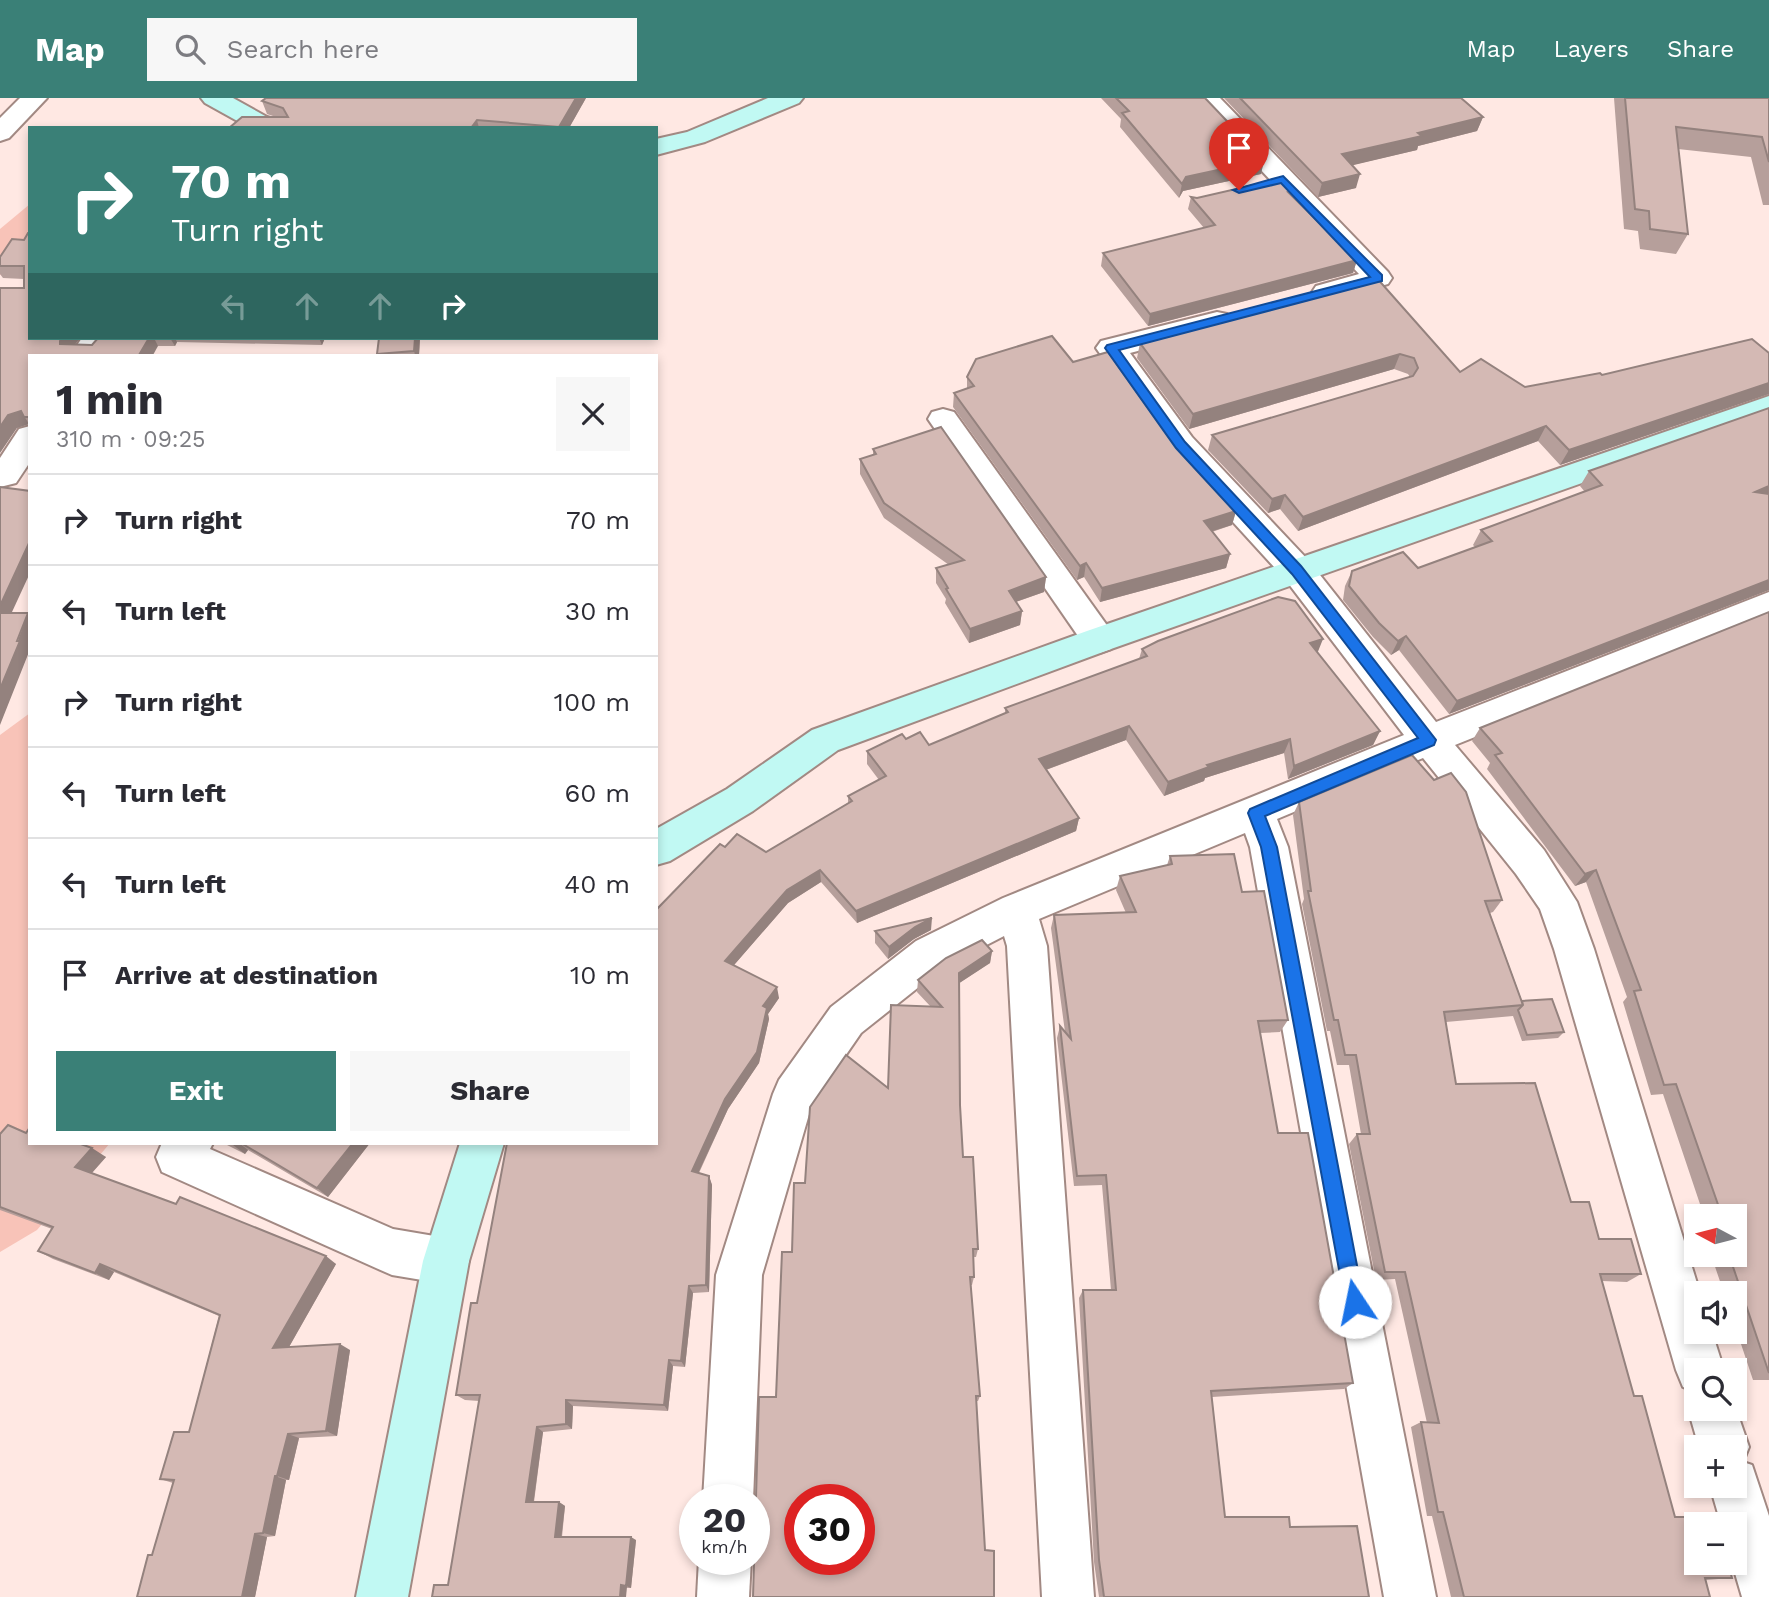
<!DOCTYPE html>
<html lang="en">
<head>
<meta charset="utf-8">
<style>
	body { margin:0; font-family:"Work Sans",sans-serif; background:#f7f7f7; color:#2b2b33; height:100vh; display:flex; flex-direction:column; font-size:26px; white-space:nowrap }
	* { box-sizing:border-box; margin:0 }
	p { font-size:23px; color:#7c7c81 }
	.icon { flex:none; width:38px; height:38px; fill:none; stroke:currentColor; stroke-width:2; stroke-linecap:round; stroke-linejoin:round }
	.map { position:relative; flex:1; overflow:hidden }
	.drawer { position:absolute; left:28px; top:256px; width:630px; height:791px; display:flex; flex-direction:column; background:#fff; border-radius:0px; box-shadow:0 4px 10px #0003 }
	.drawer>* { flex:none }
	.top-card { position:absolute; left:28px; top:28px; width:630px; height:214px; border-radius:0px; box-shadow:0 4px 10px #0003; background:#3a8077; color:#fff; overflow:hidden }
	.needle { width:46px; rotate:277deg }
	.controls { position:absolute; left:1684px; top:1106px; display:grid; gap:14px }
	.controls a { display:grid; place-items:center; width:63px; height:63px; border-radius:0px; background:#fff; box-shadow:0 4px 10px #0003; font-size:35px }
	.speed { position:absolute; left:679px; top:1386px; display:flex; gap:14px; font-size:35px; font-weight:700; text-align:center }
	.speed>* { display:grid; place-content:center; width:91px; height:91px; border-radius:50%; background:#fff; box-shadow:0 4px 10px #0003; line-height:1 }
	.speed small { font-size:18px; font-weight:400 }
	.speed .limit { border:10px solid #d22; background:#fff; color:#111 }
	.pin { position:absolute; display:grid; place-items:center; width:60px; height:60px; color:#fff; margin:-72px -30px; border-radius:50% 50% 50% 0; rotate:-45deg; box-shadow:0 0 7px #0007 }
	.pin .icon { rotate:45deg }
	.me { position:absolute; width:77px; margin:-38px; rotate:349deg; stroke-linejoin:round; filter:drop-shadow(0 0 5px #0008) }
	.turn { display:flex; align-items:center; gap:24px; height:147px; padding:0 28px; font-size:32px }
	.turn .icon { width:91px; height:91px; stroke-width:2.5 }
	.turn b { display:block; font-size:49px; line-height:60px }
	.lanes { display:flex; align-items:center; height:66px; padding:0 28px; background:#0003; justify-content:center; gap:35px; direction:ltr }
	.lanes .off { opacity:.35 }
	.round { display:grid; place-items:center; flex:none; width:74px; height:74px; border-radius:0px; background:#f7f7f7 }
	.head { display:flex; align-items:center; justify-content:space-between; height:119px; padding:0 28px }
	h1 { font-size:42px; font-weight:700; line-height:52px }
	.primary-button { display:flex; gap:14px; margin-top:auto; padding:14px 28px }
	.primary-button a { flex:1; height:80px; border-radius:0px; background:#3a8077; color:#fff; font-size:28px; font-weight:700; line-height:80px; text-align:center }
	.primary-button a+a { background:#f7f7f7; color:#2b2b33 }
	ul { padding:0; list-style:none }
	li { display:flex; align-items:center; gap:21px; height:91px; padding:0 28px; border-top:2px solid #e1e1e2 }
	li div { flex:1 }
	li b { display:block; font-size:26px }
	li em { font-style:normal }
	header { display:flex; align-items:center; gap:42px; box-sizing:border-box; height:98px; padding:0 35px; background:#3a8077; color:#fff }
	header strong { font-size:33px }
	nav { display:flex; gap:38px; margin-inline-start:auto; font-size:24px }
	.search { width:490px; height:63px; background:#f7f7f7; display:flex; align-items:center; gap:18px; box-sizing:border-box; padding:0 24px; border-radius:0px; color:#7c7c81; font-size:26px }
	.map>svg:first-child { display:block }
	.green { fill:#f8c3b8 }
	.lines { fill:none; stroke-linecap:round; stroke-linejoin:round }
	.street-casing { stroke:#a28983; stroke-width:4 }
	.secondary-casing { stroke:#a28983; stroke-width:4 }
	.street { fill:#fff; fill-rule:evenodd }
	.secondary { fill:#c1f9f3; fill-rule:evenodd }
	.wall { fill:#b69f9b }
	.shaded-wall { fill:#94827e }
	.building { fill:#d4b9b4; stroke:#94827e; stroke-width:2; fill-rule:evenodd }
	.route { fill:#1a73e8; stroke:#114b97; stroke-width:2 }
</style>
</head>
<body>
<header>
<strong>Map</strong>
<div class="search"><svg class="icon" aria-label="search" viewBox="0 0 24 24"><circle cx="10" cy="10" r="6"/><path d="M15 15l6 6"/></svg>Search here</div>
<nav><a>Map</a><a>Layers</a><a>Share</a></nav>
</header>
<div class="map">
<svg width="1769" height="1499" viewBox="0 0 1769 1499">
	<rect width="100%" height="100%" fill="#ffe8e3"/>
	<g class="green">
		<path d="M30 106V163L0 177V131Z"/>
		<path d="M30 615V1045H110L37 1132 0 1154V637Z"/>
	</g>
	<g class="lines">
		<g class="street-casing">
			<g id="street">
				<path d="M20 0H47L9 40 0 43V20Z"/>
				<path d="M1193 0H1220L1388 174 1392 180 1388 186 1326 203 1316 200 1312 194 1316 188 1359 176Z"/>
				<path d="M1217 214 1227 216 1232 223 1227 230 1130 255 1192 339 1309 463 1436 624 1769 494V521L1455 647 1544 752 1577 804 1594 851 1700 1195H1696V1234H1712L1724 1272H1696V1311H1734V1306L1736 1311 1749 1349 1743 1364 1752 1367 1769 1418V1499H1742L1732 1465H1734V1426H1721L1710 1388H1734V1349H1699L1688 1311 1695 1294 1683 1289 1676 1272 1554 851 1540 811 1516 776 1423 660 1277 721 1288 749 1436 1499H1384L1250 749 1245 735 1039 821 1047 848 1094 1499H1042L1007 848 1004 838 944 869 861 935 812 1006 762 1177 753 1402H703L716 1177 773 996 779 982 831 909 916 843 1003 800 1404 637 1285 481 1170 355 1096 250 1101 243Z"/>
				<path d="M82 240H112L100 257H70Z"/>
				<path d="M943 311 954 314 1111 533 1116 542 1111 551 1099 555 1087 551 928 321 932 314Z"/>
				<path d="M30 328V364L16 385 0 389V360L19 331Z"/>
				<path d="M162 1045H213L210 1051 393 1131 446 1140 462 1147 469 1163 462 1179 446 1186 392 1177 376 1170 162 1074 156 1059Z"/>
				<path d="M699 1461H751L749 1499H697Z"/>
			</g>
		</g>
		<g class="secondary-casing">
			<g id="secondary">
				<path d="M201 0H233L267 19 287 25 291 30H250L205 5Z"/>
				<path d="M768 0H803L799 5 705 44 656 57V41L687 34Z"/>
				<path d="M1769 298V319L1111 551 838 652 753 713 670 763 656 767V731L727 691 812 632 1087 533Z"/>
				<path d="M460 1045H504L469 1163 408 1499H356L423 1163Z"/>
			</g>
		</g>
		<use href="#street" class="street"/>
		<use href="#secondary" class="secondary"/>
	</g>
	<g class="wall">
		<path d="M586 0 569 30H229L276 19 267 16 262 3Z"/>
		<path d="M1101 0H1205L1264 62 1261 76 1183 93 1179 100 1120 29 1121 21Z"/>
		<path d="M1224 0H1461L1483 19 1477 33 1418 48 1417 52 1352 67 1356 90 1318 99Z"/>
		<path d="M1614 0H1769V107H1763L1751 59 1678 51 1688 136 1676 156 1640 151 1638 133 1624 131Z"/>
		<path d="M1292 93 1291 97 1357 162 1353 175 1148 228 1101 168 1103 155 1204 130 1188 111 1191 99 1197 100Z"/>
		<path d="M24 142 30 240H80L75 247H92L98 240H325L322 247 177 244 175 248H158L30 257V327L29 326 17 330 24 181 3 180 0 176V159Z"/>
		<path d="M1375 178 1460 274 1525 289 1602 277 1769 255V296L1560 367 1538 343 1298 433 1280 411 1268 415 1208 352 1212 337 1410 279 1408 276 1394 271 1189 331 1137 260 1140 245 1166 237 1167 233Z"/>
		<path d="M367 240H420L419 257H378L379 240Z"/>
		<path d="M1073 264 1171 342 1236 413 1232 427 1212 434 1230 456 1226 470 1100 504 1084 479 1077 482 953 309 954 295 967 290V279Z"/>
		<path d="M1769 310V492L1449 616 1399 552 1391 557 1373 539 1343 502 1345 488 1352 473 1418 470 1475 449 1473 447 1481 432 1585 394 1580 388 1589 373Z"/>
		<path d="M873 351 1046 479 1044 494 1016 504 1022 513 1020 527 969 545 945 505 946 501 936 485V470L949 467 884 420 860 376V361L873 357Z"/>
		<path d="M1769 514V1282H1753L1734 1225V1195H1724L1711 1157H1734V1118H1704L1663 996 1651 997 1623 904 1627 899 1586 784 1575 788 1487 671 1490 665 1472 643 1480 630Z"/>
		<path d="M1142 551 1317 554 1380 633 1373 647 1288 681 1284 655 1205 680 1204 683 1164 698 1126 642 1046 672 1079 720 1076 733 857 825 821 784 788 805 734 867 779 900 768 916 769 921 759 965 728 1011 699 1075 709 1078 712 1087 709 1194 693 1195 685 1269 673 1268 668 1313 573 1308 572 1331 543 1334 534 1404H559L565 1408 562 1439 636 1442 631 1490 448 1487 479 1303 465 1302 456 1297 477 1205 725 749 766 754 848 705V698L879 682 867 666V653L906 641 929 647 1005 615V610L1139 561Z"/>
		<path d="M1299 704 1502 802 1493 814 1490 815 1522 903 1564 934 1558 940 1522 943 1513 918 1446 924 1456 986 1571 1104 1599 1141 1641 1176 1627 1184 1602 1183 1634 1298 1675 1419 1732 1480 1705 1482 1710 1499H1451L1432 1418H1427L1411 1329 1421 1324 1427 1325 1395 1181 1376 1182 1349 1046 1357 1036H1361L1349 967H1337L1330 933H1327L1302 806 1304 801 1293 717Z"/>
		<path d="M1170 758 1242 794 1288 922 1280 934 1260 935 1278 1035 1353 1285 1344 1291 1212 1299 1225 1419 1290 1429 1369 1499H1099L1094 1464 1079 1200 1083 1192H1111L1102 1087 1074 1088 1057 940 1060 928 1065 934 1051 830 1054 817 1126 815 1116 792 1120 778 1167 767Z"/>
		<path d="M931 832 914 841 888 861 875 845V833Z"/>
		<path d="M992 853 990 865 959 885 960 1007 963 1059 978 1151 976 1159H973L974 1179 972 1187H971L980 1298 978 1303H976L985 1452 994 1499 776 1299 792 1154 805 1085 888 990 931 909 917 894 918 882Z"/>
		<path d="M26 1035 106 1059 92 1075 336 1166 289 1249 350 1252 337 1338 299 1340 289 1382H286L275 1438 267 1439 255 1499H137L152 1457 173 1385 160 1381 189 1334 219 1218 114 1174 109 1182 53 1161 38 1153 52 1131 0 1112V1036Z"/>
		<path d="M223 1045H370L328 1099 248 1052 245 1056Z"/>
	</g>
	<g class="shaded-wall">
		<path d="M576 0H586L569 30H559Z"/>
		<path d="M1483 19 1477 33 1418 48 1417 52 1337 71 1342 56 1418 35Z"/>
		<path d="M477 22 479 30H471Z"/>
		<path d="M1264 62 1261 76 1183 93 1179 100 1182 86 1186 79Z"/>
		<path d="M1360 76 1356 90 1318 99 1322 85Z"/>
		<path d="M1357 162 1353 175 1148 228 1150 216Z"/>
		<path d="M62 240H80L68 255 60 246V243Z"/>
		<path d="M149 240H154L158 248 153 257H139Z"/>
		<path d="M170 240H175L177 244 175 248Z"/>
		<path d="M319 240H325L322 247Z"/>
		<path d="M415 240H420L419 257H415L414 253Z"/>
		<path d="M1400 256 1394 271 1189 331 1193 316Z"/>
		<path d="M1769 285V296L1560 367 1569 352Z"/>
		<path d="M21 313 29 326 17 330 0 355V329L8 317Z"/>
		<path d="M1546 328 1538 343 1298 433 1303 419Z"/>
		<path d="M1769 388V399L1755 394Z"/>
		<path d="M1285 397 1280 411 1268 415 1272 401Z"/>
		<path d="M1236 413 1232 427 1200 437 1204 423Z"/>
		<path d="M29 443 30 475 6 527 0 519V508Z"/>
		<path d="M1230 456 1226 470 1100 504 1102 490Z"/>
		<path d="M1086 465 1084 479 1077 482 1080 468Z"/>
		<path d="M1046 479 1044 494 1007 507 1009 493Z"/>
		<path d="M1769 482V492L1449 616 1457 603Z"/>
		<path d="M1022 513 1020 527 969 545 970 531Z"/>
		<path d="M28 515 30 517V546L28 552 29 554 0 627V591Z"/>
		<path d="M1406 538 1399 552 1391 557 1398 543Z"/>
		<path d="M1323 541 1317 556 1310 545Z"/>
		<path d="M1129 628 1126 642 1037 675 1039 661Z"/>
		<path d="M1380 633 1373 647 1288 681 1294 668Z"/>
		<path d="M1290 641 1284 655 1205 680 1204 683 1164 698 1168 684 1207 667Z"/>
		<path d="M1079 720 1076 733 857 825 856 813Z"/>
		<path d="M820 772 821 784 788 805 728 874 725 863 787 792Z"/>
		<path d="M1596 772 1586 784 1575 788 1585 776Z"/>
		<path d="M932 820 931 832 914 841 888 861 889 849 915 829Z"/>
		<path d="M992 853 990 865 958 886 959 875Z"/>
		<path d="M777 889 779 900 768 916 769 921 759 965 728 1011 695 1082 692 1073 725 1001 763 908Z"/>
		<path d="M235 1045H239L248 1052 245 1056 233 1047Z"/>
		<path d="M353 1045H370L328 1099 317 1090Z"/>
		<path d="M92 1050 106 1059 89 1078 75 1069Z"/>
		<path d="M709 1078 712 1087 709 1194 706 1187Z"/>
		<path d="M326 1158 336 1166 285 1256 273 1250Z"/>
		<path d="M100 1166 114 1174 109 1182 95 1175Z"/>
		<path d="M689 1188 693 1195 685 1269 681 1263Z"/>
		<path d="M340 1246 350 1252 337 1338 326 1333Z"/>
		<path d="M669 1262 673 1268 668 1313 664 1307Z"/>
		<path d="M566 1302 573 1308 572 1331 566 1326Z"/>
		<path d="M537 1329 543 1334 533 1408 526 1404Z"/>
		<path d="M288 1336 299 1340 289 1382 277 1378Z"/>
		<path d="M275 1378 286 1382 275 1438 263 1435Z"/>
		<path d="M559 1404 565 1408 561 1442 555 1439Z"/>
		<path d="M255 1436 267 1439 255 1499H242Z"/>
		<path d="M631 1439 636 1442 631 1490 626 1488Z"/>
		<path d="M621 1487 627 1489 626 1499H620Z"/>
	</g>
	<g class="building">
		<path d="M266 0H576L559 29 477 22 471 30H229L242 19H288L283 10 262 3Z"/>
		<path d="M1116 0H1205L1264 62 1186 79 1182 86 1122 15 1129 13Z"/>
		<path d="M1240 0H1461L1483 19 1418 35 1422 38 1342 56 1360 76 1322 85Z"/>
		<path d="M1625 0H1769V64L1762 39 1676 29 1688 136 1650 131 1649 113 1635 111Z"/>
		<path d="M1280 81 1292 93 1288 94 1357 162 1150 216 1103 155 1215 127 1191 99 1197 100Z"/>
		<path d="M28 135H30V240H62L60 243V246L92 247 98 240H149L139 257H30V319H24L21 313 8 317 0 329V190H24V168H0V159L12 141 24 142Z"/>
		<path d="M1375 178 1460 274 1481 261 1525 289 1600 275 1602 277 1752 241 1769 255V285L1569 352 1546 328 1303 419 1285 397 1272 401 1212 337 1413 278 1418 270 1414 260 1400 256 1193 316 1140 245 1169 236 1167 233Z"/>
		<path d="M1052 238 1073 264 1108 254 1171 342 1236 413 1204 423 1230 456 1102 490 1086 465 1080 468 954 295 974 288 967 279 976 261Z"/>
		<path d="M379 240H415L414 253 377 256Z"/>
		<path d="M1769 310V388L1755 394 1769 396V482L1457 603 1406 538 1398 543 1379 525 1349 488 1352 473 1403 454 1418 470 1492 443 1481 432 1602 387 1589 373Z"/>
		<path d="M941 329 1046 479 1009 493 1022 513 970 531 946 491 948 490 936 470 964 462 884 405 860 361 876 356 873 351Z"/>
		<path d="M0 389 30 393V443L0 508Z"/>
		<path d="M1278 499 1295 503 1323 541 1310 545 1380 633 1294 668 1290 641 1207 667 1209 669 1168 684 1129 628 1039 661 1079 720 856 813 820 772 787 792 725 863 777 889 763 908 767 910 757 954 725 1001 692 1073 709 1078 706 1187 689 1188 681 1263 669 1262 664 1307 566 1302V1326L537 1329 526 1404H559L555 1439H631L626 1488 621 1487 620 1499H432L434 1487H448L480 1297H456L471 1205H477L507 1045H656V812L720 746 725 749 737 736 766 754 852 703 848 698 886 678 867 653 902 636 906 641 920 634 929 647 1008 614 1005 610 1147 558 1142 551 1158 543Z"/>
		<path d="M1769 514V1275L1729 1157H1734V1118H1722L1676 986 1664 987 1634 893 1641 892 1596 772 1585 776 1495 657 1502 655 1480 630Z"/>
		<path d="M0 515H28L17 543H20L0 591Z"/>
		<path d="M1412 657 1434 682 1451 675 1466 694 1502 802 1485 803 1523 907 1444 914 1456 986 1535 985 1571 1104H1589L1599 1141H1631L1641 1176H1600L1634 1298H1642L1675 1419H1714L1716 1426H1696V1465H1728L1732 1480H1705L1710 1499H1464L1443 1414H1438L1421 1324 1439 1325 1405 1174H1385L1357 1036H1370L1356 957H1345L1338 922H1334L1308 793H1311L1299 704Z"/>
		<path d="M1234 756 1242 794 1264 793 1288 922 1258 923 1278 1035H1308L1353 1285 1211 1293 1225 1419H1289L1290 1429 1357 1428 1369 1499H1104L1099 1462 1083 1192H1116L1106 1077 1077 1078 1060 928 1071 941 1054 817 1136 814 1120 778 1172 766 1170 758Z"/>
		<path d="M932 820 915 829 889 849 875 833Z"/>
		<path d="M982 842 992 853 959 875 960 1007 963 1059H973L978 1151H973L974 1179H970L980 1298H976L985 1452 994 1453V1499H753L759 1299H776L782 1154H792L794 1085H805L810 1009 846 957 888 990 891 907 942 909 918 882 946 860ZM800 1402H859V1461H800Z"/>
		<path d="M1552 901 1564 934 1527 937 1518 912 1523 907 1522 903Z"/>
		<path d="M8 1027 26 1035 30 1029V1045H78L92 1050 75 1069 176 1106 180 1099 326 1158 273 1250 340 1246 326 1333 288 1336 277 1378H275L263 1435 255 1436 242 1499H137L148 1457H152L174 1382 160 1381 174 1334H189L220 1217 100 1166 95 1175 38 1153 53 1129 0 1109V1036Z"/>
		<path d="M241 1045H353L317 1090Z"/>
	</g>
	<path class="route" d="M1283 78 1382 177V183L1119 252 1185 344 1301 468 1436 642 1434 647 1265 718 1277 749 1364 1204 1362 1211 1355 1214 1348 1211 1345 1204 1261 749 1248 715 1250 711 1418 640 1292 476 1176 350 1105 250 1107 247 1370 179 1281 85 1239 95 1233 92Z"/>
</svg>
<div class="controls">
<a><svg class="needle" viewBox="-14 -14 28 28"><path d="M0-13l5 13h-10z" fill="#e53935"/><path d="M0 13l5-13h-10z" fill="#7c7c81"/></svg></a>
<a><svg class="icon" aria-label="sound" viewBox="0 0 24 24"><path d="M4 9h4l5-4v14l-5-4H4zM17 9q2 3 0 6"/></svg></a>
<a><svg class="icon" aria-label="search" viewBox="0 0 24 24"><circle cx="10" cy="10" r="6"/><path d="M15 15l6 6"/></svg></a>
<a>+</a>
<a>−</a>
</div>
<div class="speed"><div>20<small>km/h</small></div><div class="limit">30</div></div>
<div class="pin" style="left:1239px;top:92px;background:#d93025"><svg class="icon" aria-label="arrive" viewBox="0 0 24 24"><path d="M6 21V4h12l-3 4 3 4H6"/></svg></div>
<svg class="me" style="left:1355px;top:1204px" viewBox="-20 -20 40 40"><circle r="19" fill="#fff"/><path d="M0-13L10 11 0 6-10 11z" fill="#1a73e8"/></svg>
<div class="top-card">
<div class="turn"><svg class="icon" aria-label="right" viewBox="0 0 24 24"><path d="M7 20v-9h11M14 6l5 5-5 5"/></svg><div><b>70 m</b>Turn right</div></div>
<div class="lanes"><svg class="icon off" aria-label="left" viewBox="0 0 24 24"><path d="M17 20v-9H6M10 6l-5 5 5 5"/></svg><svg class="icon off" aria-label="ahead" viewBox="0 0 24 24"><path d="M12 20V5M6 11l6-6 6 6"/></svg><svg class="icon off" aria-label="ahead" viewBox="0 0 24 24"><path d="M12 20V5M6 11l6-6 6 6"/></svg><svg class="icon" aria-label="right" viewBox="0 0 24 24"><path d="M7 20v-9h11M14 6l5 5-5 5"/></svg></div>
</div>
<section class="drawer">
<div class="head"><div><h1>1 min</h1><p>310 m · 09:25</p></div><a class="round"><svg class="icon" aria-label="close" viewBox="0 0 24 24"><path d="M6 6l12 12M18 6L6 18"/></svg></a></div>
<ul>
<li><svg class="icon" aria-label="right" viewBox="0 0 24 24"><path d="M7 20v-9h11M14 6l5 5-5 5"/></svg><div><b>Turn right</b></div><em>70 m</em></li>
<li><svg class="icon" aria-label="left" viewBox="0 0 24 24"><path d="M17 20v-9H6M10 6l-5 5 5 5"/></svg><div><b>Turn left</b></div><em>30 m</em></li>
<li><svg class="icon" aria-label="right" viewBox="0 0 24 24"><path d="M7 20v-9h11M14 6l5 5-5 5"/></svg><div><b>Turn right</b></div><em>100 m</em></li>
<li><svg class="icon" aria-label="left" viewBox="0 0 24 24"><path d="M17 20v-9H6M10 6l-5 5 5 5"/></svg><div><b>Turn left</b></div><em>60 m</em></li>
<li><svg class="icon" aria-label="left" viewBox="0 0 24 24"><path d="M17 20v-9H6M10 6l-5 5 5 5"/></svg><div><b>Turn left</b></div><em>40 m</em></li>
<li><svg class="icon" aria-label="arrive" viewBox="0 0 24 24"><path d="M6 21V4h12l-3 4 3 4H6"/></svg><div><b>Arrive at destination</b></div><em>10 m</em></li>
</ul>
<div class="primary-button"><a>Exit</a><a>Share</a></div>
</section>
</div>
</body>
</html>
